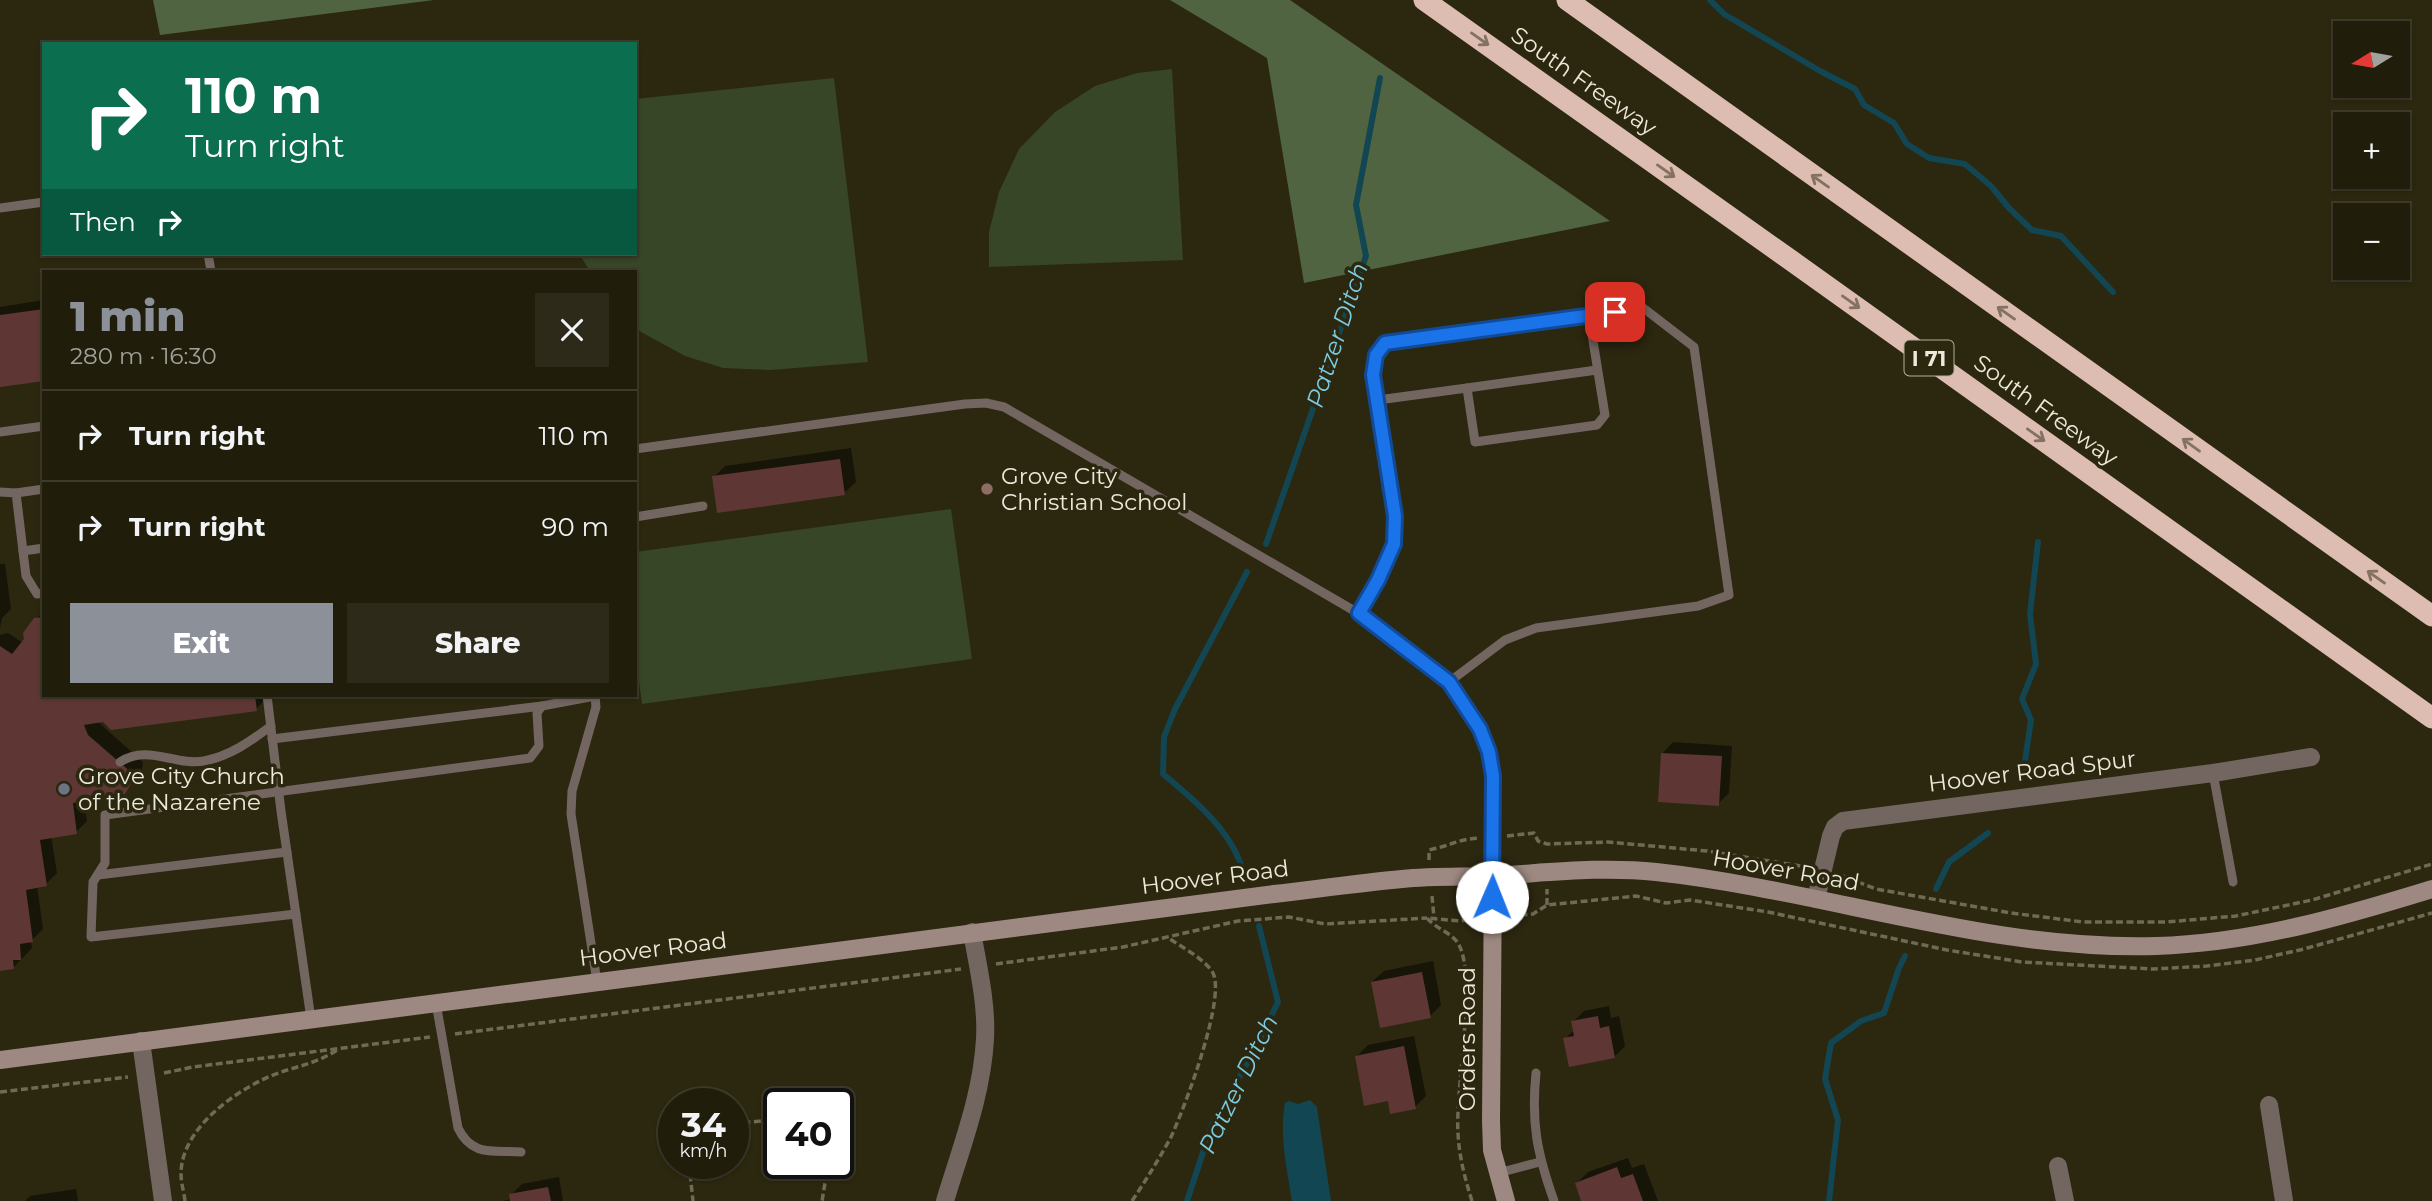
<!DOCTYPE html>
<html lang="en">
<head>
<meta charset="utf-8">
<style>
	body { margin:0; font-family:Montserrat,sans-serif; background:#2d2a19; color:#f1f3f6; height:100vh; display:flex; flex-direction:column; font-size:26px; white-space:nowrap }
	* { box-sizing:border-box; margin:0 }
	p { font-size:23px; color:#a2a29d }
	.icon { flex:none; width:38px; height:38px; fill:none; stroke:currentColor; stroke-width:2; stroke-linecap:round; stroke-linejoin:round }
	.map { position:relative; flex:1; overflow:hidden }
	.drawer { position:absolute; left:42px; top:270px; width:595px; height:427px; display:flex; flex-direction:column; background:#211d0b; border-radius:0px; box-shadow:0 2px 5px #0004,0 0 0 2px #3e3b2c }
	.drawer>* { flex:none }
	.top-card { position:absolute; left:42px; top:42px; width:595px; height:214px; border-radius:0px; box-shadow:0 2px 5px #0004,0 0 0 2px #3e3b2c; background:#0b6e4f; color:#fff; overflow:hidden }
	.needle { width:46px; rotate:259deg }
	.buttons { position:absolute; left:2333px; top:21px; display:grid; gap:14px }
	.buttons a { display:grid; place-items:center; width:77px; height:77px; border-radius:0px; background:#211d0b; box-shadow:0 2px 5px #0004,0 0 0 2px #3e3b2c; font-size:35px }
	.speed { position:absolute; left:658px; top:1088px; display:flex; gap:14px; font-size:35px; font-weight:700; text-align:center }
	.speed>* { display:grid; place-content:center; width:91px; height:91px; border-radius:50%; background:#211d0b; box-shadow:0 2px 5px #0004,0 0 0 2px #3e3b2c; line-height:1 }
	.speed small { font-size:18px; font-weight:400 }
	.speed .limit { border:4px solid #111; border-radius:10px; background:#fff; color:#111 }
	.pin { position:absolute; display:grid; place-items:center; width:60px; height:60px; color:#fff; margin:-30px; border-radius:14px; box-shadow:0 4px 10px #0006 }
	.me { position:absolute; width:77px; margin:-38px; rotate:1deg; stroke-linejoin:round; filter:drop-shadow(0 0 5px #0008) }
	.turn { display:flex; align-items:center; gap:24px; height:147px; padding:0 28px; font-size:32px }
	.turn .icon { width:91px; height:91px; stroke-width:2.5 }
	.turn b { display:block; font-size:49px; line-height:60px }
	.then { display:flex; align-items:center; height:66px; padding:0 28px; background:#0003; gap:14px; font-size:26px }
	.round { display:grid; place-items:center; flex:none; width:74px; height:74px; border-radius:0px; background:#2d2a19 }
	.headline { display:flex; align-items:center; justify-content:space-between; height:119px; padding:0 28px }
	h1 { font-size:42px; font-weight:800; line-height:52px; color:#8c9099 }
	.button { display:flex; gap:14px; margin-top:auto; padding:14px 28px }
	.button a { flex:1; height:80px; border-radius:0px; background:#8c9099; color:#fff; font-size:28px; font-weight:800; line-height:80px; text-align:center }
	.button a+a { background:#2d2a19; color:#f1f3f6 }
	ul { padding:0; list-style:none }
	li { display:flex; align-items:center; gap:21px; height:91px; padding:0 28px; border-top:2px solid #3e3b2c }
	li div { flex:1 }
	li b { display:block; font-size:26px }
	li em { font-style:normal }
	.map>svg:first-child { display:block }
	.green { fill:#364627 }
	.forest { fill:#516441 }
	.water { fill:#124653 }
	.shadow { fill:#0007 }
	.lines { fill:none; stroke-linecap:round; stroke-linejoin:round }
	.stream { stroke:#124653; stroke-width:6 }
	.building { fill:#5e3734 }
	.path { stroke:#6e6a55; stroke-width:3.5; stroke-dasharray:7 3.5; stroke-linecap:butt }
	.lane { stroke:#736661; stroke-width:9 }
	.street { stroke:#736661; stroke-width:18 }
	.secondary { stroke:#9e8982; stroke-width:18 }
	.highway { stroke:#ddbcb2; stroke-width:21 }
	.oneway { stroke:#847260 }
	.route-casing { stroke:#114b97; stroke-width:18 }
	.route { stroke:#1a73e8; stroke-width:12 }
	.education-dot { fill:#8d6e63; stroke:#2c270f; stroke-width:2.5 }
	.worship-dot { fill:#6b7280; stroke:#2c270f; stroke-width:2.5 }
	.labels { text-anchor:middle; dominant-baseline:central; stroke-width:7; stroke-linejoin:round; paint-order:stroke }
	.shield { fill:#2c270f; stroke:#b2af9d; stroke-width:2 }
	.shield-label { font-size:21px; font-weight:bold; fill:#ebe9da }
	.street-label { font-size:23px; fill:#ebe9da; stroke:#2c270f }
	.poi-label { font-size:23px; fill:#ebe9da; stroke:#2c270f; text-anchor:start }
	.water-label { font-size:24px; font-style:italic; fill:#79cce4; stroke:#2c270f }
</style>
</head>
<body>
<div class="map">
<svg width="2432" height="1201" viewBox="0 0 2432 1201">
	<rect width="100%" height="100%" fill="#2c270f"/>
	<g class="green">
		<path d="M1172 69 1183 260 989 267V232L999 192 1019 149 1055 112 1095 86 1137 73Z"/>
		<path d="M834 78 868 362 771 370 723 368 685 356 641 332 635 326V271H590L579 254H635V99Z"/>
		<path d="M951 509 972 659 642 704 635 651V552Z"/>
	</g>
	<g class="forest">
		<path d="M153 0H434L160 35Z"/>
		<path d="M1170 0H1290L1610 221 1304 283 1267 58Z"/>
	</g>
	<path class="water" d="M1310 1100 1317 1107 1331 1201H1292C1287 1168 1279 1137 1285 1103L1289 1101 1298 1104Z"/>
	<g class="shadow">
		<path d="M44 300V379L0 385V307Z"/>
		<path d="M851 448 856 482 844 493 714 477 725 466Z"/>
		<path d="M0 564H5L11 609 2 618 0 628Z"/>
		<path d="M44 611V695H267V698L256 709 97 721 143 762 142 772 124 793 84 800 87 821 76 832 51 836 57 873 46 884 37 886 43 929 31 941 32 948 14 967 0 969V635L8 633 23 643 35 620Z"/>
		<path d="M1673 742 1732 746 1729 793 1718 804 1662 754Z"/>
		<path d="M1433 961 1441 1005 1430 1016 1372 982 1384 971Z"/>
		<path d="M1609 1006 1611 1018 1619 1016 1625 1046 1614 1057 1565 1039 1574 1030 1573 1022 1584 1011Z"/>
		<path d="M1414 1036 1426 1096 1415 1107 1357 1056 1368 1045Z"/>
		<path d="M1628 1158 1632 1168 1644 1164 1658 1201H1583L1577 1183 1588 1172Z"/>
		<path d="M559 1177 563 1201H502L512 1199 511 1195 522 1184Z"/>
		<path d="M76 1189 78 1201H25L30 1196Z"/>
	</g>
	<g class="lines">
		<g class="stream">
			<path d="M1710 0 1724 14 1820 71 1855 89 1864 105 1894 123 1907 144 1929 158 1965 164 1991 186 2009 208 2032 230 2061 236 2113 292"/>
			<path d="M1266 544 1366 256 1356 205 1380 78"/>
			<path d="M2024 768 2031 720 2022 699 2036 664 2030 614 2038 542"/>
			<path d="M1242 868C1230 829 1193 799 1163 774L1164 737 1175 709 1247 572"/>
			<path d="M1936 889 1949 862 1988 833"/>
			<path d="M1187 1201 1212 1125 1258 1044 1278 1002 1259 926"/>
			<path d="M1829 1201 1838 1120 1825 1079 1831 1043 1861 1021 1884 1013 1899 968 1905 956"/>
		</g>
	</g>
	<g class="building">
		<path d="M44 309V381L0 387V315Z"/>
		<path d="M840 459 845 495 717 513 712 476Z"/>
		<path d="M44 617V695H255L257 711 111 730 103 722 84 725 88 735 132 773 131 784 125 794 73 803 77 834 40 840 47 886 26 890 33 942 20 944 21 960H13L14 969 0 971V646L12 654 24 639 23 633 34 618Z"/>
		<path d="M1661 753 1722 756 1719 806 1658 802Z"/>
		<path d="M1422 972 1431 1018 1380 1028 1371 982Z"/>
		<path d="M1598 1016 1600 1028 1609 1026 1615 1058 1569 1067 1563 1038 1574 1036 1571 1021Z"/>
		<path d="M1404 1046 1416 1109 1390 1114 1388 1101 1364 1106 1355 1056Z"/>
		<path d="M1617 1167 1621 1178 1633 1174 1643 1201H1581L1575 1183Z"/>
		<path d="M548 1187 551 1201H510L509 1194Z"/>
	</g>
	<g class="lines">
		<g class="path">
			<path d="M1507 836 1534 833 1538 841 1547 844 1608 842 1707 851 1807 867"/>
			<path d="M1429 860V850C1449 846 1459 839 1479 838"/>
			<path d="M1838 874 1876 889 2011 913 2083 922H2166L2236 916 2312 900 2432 864"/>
			<path d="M1432 896 1434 918"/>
			<path d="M1547 905V889"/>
			<path d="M1510 916 1533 914 1547 905 1636 896 1666 903 1690 900 1768 912 1947 950 2022 962 2153 969 2207 966 2255 960 2304 949 2432 913"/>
			<path d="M996 964 1123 947 1238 921 1289 917 1325 924 1427 918"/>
			<path d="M455 1034 961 969"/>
			<path d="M164 1073 193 1067 430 1037"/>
			<path d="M0 1092 128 1077"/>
			<path d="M733 1124 779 1119"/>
			<path d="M689 1164 693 1201"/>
			<path d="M817 1164 825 1183 822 1201"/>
			<path d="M185 1201C184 1192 181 1183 181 1174 181 1132 227 1097 262 1080 287 1067 311 1067 337 1050"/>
			<path d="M1132 1201C1146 1180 1159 1159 1171 1137 1184 1109 1226 999 1213 973 1204 958 1181 947 1167 937"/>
			<path d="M1472 1201C1465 1179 1459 1156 1458 1133 1455 1089 1477 979 1459 945 1453 933 1436 929 1427 918L1460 921 1474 919"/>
		</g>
		<g class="lane">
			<path d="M0 208 44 202"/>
			<path d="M208 254 211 271"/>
			<path d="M1467 388 1597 370"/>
			<path d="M1378 400 1467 388 1475 442 1597 425 1605 415 1589 316"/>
			<path d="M0 432 44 426"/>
			<path d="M635 449 965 404 986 403 1004 407 1358 613 1449 682 1480 729 1489 753 1493 776V876"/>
			<path d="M0 492 16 493 26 576 37 594 44 593"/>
			<path d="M16 493 44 489"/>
			<path d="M635 517 703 506"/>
			<path d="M23 551 44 548"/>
			<path d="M1358 613 1378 580 1394 544 1395 515 1373 375 1376 355 1385 343 1589 316 1642 307 1694 347 1729 595 1698 606 1536 628 1505 640 1449 682"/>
			<path d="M267 695 281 811 311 1019"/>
			<path d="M595 695 596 707 572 791 571 814 597 982"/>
			<path d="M272 739 542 706"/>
			<path d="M120 762C148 744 175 766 204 761 230 756 251 741 271 726"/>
			<path d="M2213 773 2233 882"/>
			<path d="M98 875 287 852"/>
			<path d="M296 914 91 937 93 882 105 863V815L530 758 539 746 537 713 542 706 595 696"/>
			<path d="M436 1003 458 1128C472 1157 493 1150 521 1152"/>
			<path d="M1536 1073C1531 1123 1537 1153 1554 1201"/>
			<path d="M1498 1173 1540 1162"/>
		</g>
		<g class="street">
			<path d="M1816 899 1831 836 1835 827 1843 821 2213 773 2311 757"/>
			<path d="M141 1041 163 1201"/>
			<path d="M2269 1105 2284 1201"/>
			<path d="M2058 1166 2065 1201"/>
			<path d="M945 1201C961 1148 982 1095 985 1039 987 1004 978 967 972 932"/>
		</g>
		<g class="secondary">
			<path d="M1493 876 1491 1121 1492 1150 1506 1201"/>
			<path d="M0 1060 1274 894C1317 889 1359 883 1402 879 1432 876 1461 877 1491 876 1546 873 1600 866 1656 872 1823 890 1986 951 2156 946 2252 943 2341 917 2432 889"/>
		</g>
		<g class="highway">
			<path d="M1424 0C1761 238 2096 478 2432 718"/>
			<path d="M1567 0 2432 616"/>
		</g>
	</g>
	<defs><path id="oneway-shaft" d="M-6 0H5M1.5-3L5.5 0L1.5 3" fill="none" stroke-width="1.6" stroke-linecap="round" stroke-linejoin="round" transform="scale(1.75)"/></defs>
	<g class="oneway">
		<use href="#oneway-shaft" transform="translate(1480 39) rotate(35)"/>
		<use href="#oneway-shaft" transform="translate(1666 171) rotate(35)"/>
		<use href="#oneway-shaft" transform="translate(1820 181) rotate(-145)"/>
		<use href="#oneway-shaft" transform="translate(1851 302) rotate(35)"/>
		<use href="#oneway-shaft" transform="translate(2006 313) rotate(-145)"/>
		<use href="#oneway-shaft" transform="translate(2036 435) rotate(35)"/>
		<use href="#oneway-shaft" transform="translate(2191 445) rotate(-144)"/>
		<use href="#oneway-shaft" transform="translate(2376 577) rotate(-145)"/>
	</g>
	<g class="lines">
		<g class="route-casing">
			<path id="route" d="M1492 897 1493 776 1489 752 1480 729 1449 682 1359 613 1378 580 1394 544 1395 516 1373 375 1376 355 1385 343 1615 312"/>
		</g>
		<use href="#route" class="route"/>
	</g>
	<circle class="education-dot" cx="987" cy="489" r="7"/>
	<circle class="worship-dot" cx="64" cy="789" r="7"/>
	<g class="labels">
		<rect class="shield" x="1904.5" y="340.5" width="49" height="35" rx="5"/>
		<g class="shield-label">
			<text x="1929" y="358">I 71</text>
		</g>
		<g class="street-label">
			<text transform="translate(1584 81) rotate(35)">South Freeway</text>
			<text transform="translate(2046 410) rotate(36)">South Freeway</text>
			<text transform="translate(2032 771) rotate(-7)">Hoover Road Spur</text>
			<text transform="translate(1786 870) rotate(10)">Hoover Road</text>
			<text transform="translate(1215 877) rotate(-7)">Hoover Road</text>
			<text transform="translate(653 949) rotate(-7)">Hoover Road</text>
			<text transform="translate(1467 1039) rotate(-90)">Orders Road</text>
		</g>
		<g class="poi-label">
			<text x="1001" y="476">Grove City<tspan x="1001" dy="26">Christian School</tspan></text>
			<text x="78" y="776">Grove City Church<tspan x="78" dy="26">of the Nazarene</tspan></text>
		</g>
		<g class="water-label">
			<text transform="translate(1337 335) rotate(-72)">Patzer Ditch</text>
			<text transform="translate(1238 1084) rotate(-64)">Patzer Ditch</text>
		</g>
	</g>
</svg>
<div class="buttons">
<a><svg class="needle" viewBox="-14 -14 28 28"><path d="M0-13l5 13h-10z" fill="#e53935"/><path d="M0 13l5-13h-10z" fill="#a2a29d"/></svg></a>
<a>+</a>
<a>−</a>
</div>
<div class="speed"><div>34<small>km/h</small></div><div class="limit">40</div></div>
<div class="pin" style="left:1615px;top:312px;background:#d93025"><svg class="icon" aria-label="arrive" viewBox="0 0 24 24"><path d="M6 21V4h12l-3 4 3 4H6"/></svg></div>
<svg class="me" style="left:1492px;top:897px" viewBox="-20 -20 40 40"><circle r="19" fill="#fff"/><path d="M0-13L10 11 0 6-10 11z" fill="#1a73e8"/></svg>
<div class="top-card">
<div class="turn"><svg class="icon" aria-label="right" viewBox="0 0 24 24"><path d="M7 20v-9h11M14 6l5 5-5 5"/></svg><div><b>110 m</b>Turn right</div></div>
<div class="then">Then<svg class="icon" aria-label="right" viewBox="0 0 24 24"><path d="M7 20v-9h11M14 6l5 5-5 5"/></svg></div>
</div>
<section class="drawer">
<div class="headline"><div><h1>1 min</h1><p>280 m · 16:30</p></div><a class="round"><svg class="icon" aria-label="close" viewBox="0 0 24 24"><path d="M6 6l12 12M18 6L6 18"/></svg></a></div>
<ul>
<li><svg class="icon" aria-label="right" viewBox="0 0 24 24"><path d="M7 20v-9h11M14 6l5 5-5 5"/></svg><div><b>Turn right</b></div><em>110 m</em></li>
<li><svg class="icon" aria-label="right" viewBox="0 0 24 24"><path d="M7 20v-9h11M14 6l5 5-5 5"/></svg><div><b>Turn right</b></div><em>90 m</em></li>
</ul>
<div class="button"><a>Exit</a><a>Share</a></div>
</section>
</div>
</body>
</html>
